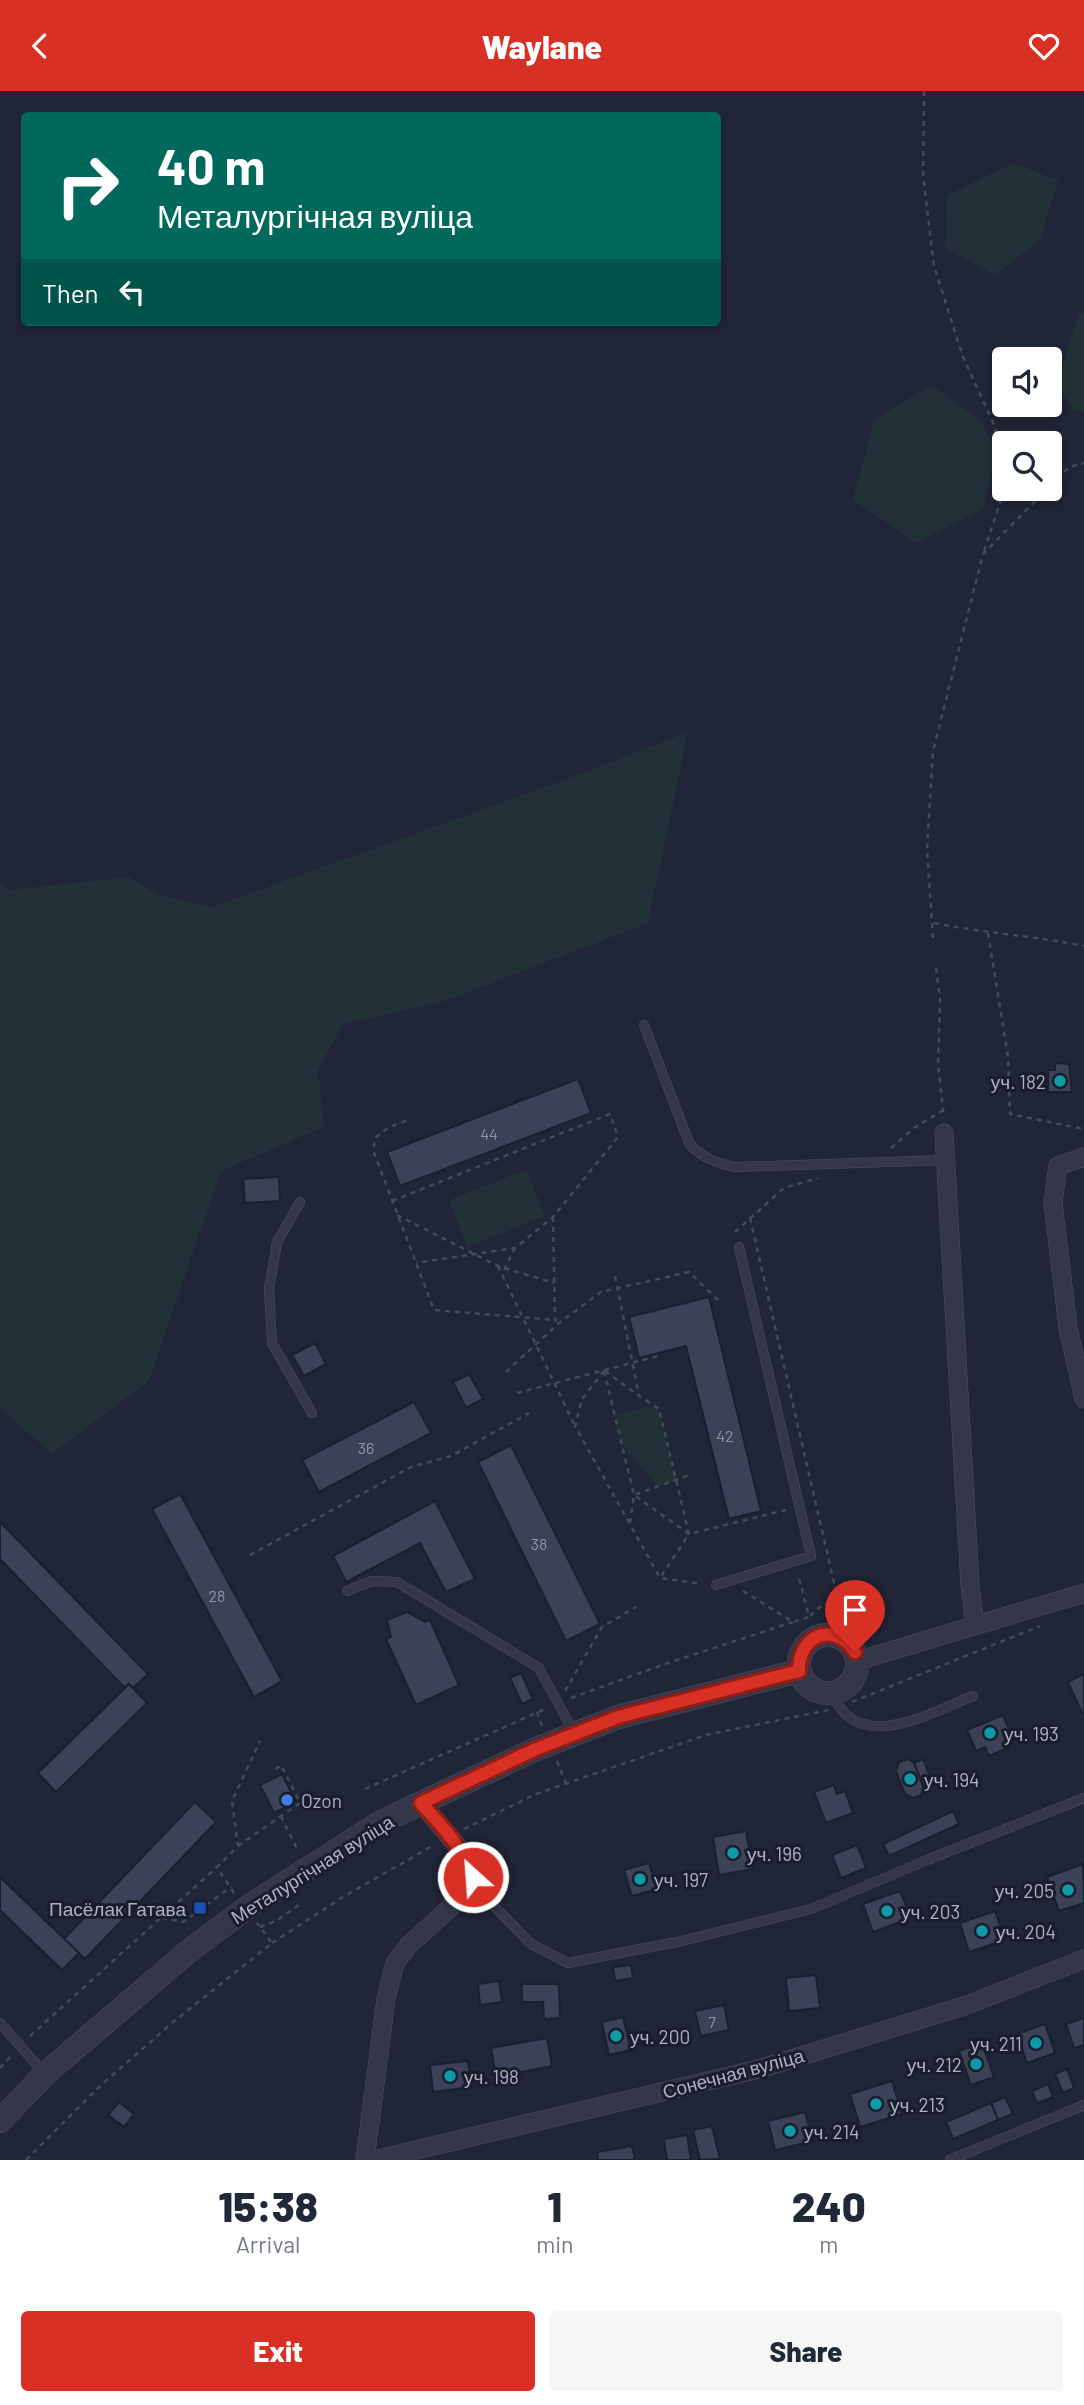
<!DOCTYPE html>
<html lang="en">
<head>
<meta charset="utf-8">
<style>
	body { margin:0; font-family:Barlow,sans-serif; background:#f6f6f7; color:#1f2937; height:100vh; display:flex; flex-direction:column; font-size:26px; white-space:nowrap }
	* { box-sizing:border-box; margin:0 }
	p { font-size:23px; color:#747a83 }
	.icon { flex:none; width:38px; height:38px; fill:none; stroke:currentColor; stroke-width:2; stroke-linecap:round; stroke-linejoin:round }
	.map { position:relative; height:2069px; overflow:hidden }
	.sheet { display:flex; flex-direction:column; background:#fff; flex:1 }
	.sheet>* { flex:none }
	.top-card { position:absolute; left:21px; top:21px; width:700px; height:214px; border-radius:7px; box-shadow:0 4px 10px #0003; background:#00695c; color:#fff; overflow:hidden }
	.fabs { position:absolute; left:992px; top:256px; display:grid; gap:14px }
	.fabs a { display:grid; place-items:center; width:70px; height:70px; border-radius:7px; background:#fff; box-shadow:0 4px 10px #0003; font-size:35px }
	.pin { position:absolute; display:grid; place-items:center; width:60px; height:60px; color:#fff; margin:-72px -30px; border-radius:50% 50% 50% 0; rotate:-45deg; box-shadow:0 0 7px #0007 }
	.pin .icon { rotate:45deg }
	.me { position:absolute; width:77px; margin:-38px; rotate:334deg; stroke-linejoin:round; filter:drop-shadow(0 0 5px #0008) }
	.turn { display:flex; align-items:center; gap:24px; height:147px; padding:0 21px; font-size:32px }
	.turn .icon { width:91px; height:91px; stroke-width:2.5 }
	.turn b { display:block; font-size:49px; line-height:60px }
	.then { display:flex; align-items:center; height:66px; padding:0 21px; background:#0003; gap:14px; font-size:26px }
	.eta { display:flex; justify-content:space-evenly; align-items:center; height:119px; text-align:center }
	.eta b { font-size:42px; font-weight:800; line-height:49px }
	.button { display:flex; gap:14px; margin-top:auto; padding:14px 21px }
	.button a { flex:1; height:80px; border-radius:7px; background:#d93025; color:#fff; font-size:28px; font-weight:800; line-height:80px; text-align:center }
	.button a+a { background:#f6f6f7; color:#1f2937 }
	header { display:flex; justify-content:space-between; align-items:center; height:91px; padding:0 21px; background:#d93025; color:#fff; font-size:32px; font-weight:800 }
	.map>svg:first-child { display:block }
	.green { fill:#223138 }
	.building { fill:#3b4257; stroke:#1b1f2e; stroke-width:2 }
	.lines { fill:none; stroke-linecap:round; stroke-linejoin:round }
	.service-casing { stroke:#4e5262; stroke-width:10 }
	.minor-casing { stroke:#4e5262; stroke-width:19 }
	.tertiary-casing { stroke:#4e5262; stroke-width:24 }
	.path { stroke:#3f4e55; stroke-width:2.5; stroke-dasharray:5 5; stroke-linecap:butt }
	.service { stroke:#333747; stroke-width:9 }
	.minor { stroke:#333747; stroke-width:18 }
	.tertiary { stroke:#333747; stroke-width:23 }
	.route-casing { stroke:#8d1f18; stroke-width:18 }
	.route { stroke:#d93025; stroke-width:12 }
	.culture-dot { fill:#0f9aa8; stroke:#191d2c; stroke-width:2.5 }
	.shop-dot { fill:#3f7fe0; stroke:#191d2c; stroke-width:2.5 }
	.transit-dot { fill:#1a4fb4; stroke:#191d2c; stroke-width:2.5 }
	.labels { text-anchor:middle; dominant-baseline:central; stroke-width:6; stroke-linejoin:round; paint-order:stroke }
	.number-label { font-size:16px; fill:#9095a9 }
	.poi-label { font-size:19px; fill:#adb1c4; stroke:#191d2c; text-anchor:start }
	.street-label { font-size:19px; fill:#adb1c4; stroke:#191d2c }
</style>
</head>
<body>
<header><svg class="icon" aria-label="back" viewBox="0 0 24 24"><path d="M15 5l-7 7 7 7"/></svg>Waylane<svg class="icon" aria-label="heart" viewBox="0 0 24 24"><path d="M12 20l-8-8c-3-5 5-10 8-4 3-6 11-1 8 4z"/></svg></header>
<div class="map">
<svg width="1084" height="2069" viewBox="0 0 1084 2069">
	<rect width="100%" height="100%" fill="#202537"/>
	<g class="green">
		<path d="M1013 72 1058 89 1041 148 995 184 945 157 947 104Z"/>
		<path d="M1079 221 1084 222V321L1074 319 1056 294Z"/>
		<path d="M931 294 980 329 998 361 983 418 916 452 853 409 874 329Z"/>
		<path d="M688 641 648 832 442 911 343 933 318 979 324 1036 221 1080 149 1290 52 1363 0 1317V790L8 799 129 786 157 803 212 816 575 685Z"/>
		<path d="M526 1079 545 1125 467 1156 449 1109Z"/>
		<path d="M646 1316 659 1318 676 1389 658 1395 622 1354 615 1324Z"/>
	</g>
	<g class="building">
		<path d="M1055 972 1069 973 1072 1001H1048V979H1055Z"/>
		<path d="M578 988 591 1022 400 1095 387 1061Z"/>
		<path d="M279 1086 280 1110 245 1112 243 1088Z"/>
		<path d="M709 1206 761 1420 729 1428 686 1255 639 1267 629 1226Z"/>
		<path d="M315 1252 326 1273 304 1285 292 1264Z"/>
		<path d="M469 1283 483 1308 466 1317 453 1291Z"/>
		<path d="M414 1311 431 1342 319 1401 302 1369Z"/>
		<path d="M511 1354 600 1533 566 1550 478 1371Z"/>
		<path d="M180 1403 282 1590 254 1606 152 1418Z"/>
		<path d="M435 1410 475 1488 446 1501 420 1452 346 1491 333 1465Z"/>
		<path d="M0 1431 148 1583 133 1597 129 1593 125 1597 0 1468Z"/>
		<path d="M407 1521 425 1531 430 1529 459 1594 416 1614 386 1548 391 1546 387 1529Z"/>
		<path d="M521 1582 533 1608 522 1613 510 1587Z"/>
		<path d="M1084 1583V1621L1082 1622 1068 1591Z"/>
		<path d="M129 1593 147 1612 56 1701 38 1682Z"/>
		<path d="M1003 1624 1012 1645 1005 1648 1008 1657 989 1665 985 1656 976 1660 967 1639Z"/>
		<path d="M908 1668 914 1672 924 1697 921 1704 913 1707 905 1703 896 1680 899 1671Z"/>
		<path d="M923 1668 933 1693 924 1697 914 1672Z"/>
		<path d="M282 1683 296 1711 274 1722 260 1694Z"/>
		<path d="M834 1694 837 1703 845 1700 853 1722 826 1732 814 1701Z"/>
		<path d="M195 1711 216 1731 85 1868 64 1848Z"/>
		<path d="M953 1720 959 1733 889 1765 883 1753Z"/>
		<path d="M746 1740 753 1778 719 1784 713 1746Z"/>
		<path d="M857 1754 866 1777 841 1787 832 1764Z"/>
		<path d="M649 1772 657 1798 632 1805 624 1779Z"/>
		<path d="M1083 1773 1084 1812 1059 1820 1047 1786Z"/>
		<path d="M0 1786 79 1862 62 1879 0 1819Z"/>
		<path d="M900 1800 911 1827 873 1841 863 1813Z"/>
		<path d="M995 1820 1005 1849 969 1861 960 1832Z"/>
		<path d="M631 1874 633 1887 615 1890 613 1876Z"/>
		<path d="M816 1884 820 1917 789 1920 786 1887Z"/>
		<path d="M499 1890 502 1911 480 1914 478 1893Z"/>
		<path d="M522 1893H559L560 1927 544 1928 543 1911H522Z"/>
		<path d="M724 1914 729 1939 701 1945 695 1920Z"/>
		<path d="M623 1926 631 1959 609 1964 602 1931Z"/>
		<path d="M1084 1927V1954L1074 1957 1066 1933Z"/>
		<path d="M1045 1933 1055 1962 1027 1972 1017 1943Z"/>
		<path d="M547 1947 552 1975 496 1986 491 1957Z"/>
		<path d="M982 1952 994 1986 971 1994 959 1960Z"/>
		<path d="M468 1970 471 1996 433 2001 430 1974Z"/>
		<path d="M1067 1978 1074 1997 1063 2002 1055 1983Z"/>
		<path d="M892 1990 902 2023 860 2036 850 2003Z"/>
		<path d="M1048 1993 1053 2006 1037 2012 1032 2000Z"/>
		<path d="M1005 2006 1013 2023 998 2029 991 2012Z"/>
		<path d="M119 2011 134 2023 124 2036 108 2024Z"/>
		<path d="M991 2012 998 2029 953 2048 946 2031Z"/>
		<path d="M805 2021 813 2050 775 2059 768 2030Z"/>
		<path d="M712 2035 720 2068 700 2069 693 2039Z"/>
		<path d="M687 2044 691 2069H667L664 2048Z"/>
		<path d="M632 2055 635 2069H598L597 2061Z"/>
	</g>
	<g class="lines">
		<g class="service-casing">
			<g id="service">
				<path d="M644 934 690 1054C705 1068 716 1072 736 1076L945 1069"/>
				<path d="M300 1111 277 1151 269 1198 272 1252 312 1322"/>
				<path d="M716 1494 811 1465 739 1156"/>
				<path d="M347 1500 372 1490 397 1491 539 1577 574 1642"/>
				<path d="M832 1602C857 1665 930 1622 973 1605"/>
				<path d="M466 1785 473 1786 488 1809 531 1853 568 1872 682 1850 811 1818 927 1769 1084 1707"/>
				<path d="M0 1932 45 1983"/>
				<path d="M950 2069 1084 2014"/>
			</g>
		</g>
		<g class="minor-casing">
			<g id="minor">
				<path d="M944 1042 970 1494 975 1533"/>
				<path d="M1084 1066 1058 1075 1053 1112 1068 1237 1084 1308"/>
				<path d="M857 1570 1084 1502"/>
				<path d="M365 2069 386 1908 395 1872 409 1854 463 1805 466 1785V1770L460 1758 421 1712"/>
				<path d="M374 2069 759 1978 967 1914 1084 1868"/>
			</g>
		</g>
		<g class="tertiary-casing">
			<g id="tertiary">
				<circle cx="828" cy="1573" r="29"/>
				<path d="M0 2030 45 1983 189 1860 248 1816 381 1731 534 1659 618 1626 799 1580"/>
			</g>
		</g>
		<g class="path">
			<path d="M924 0 923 84 934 175 963 266 995 336 1004 394"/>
			<path d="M1050 395 1069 376 1084 372"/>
			<path d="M984 460 1005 397"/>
			<path d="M934 832C984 842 1034 845 1084 855"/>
			<path d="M988 842 1008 966 1010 1023 1084 1038"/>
			<path d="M933 847 927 758 933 660 983 463 1048 397"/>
			<path d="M936 877 940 908 938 973 944 1027"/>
			<path d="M406 1030 389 1036 376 1046 373 1059 434 1219 555 1229"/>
			<path d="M891 1057 914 1037 945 1018"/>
			<path d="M392 1110 610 1023 618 1046 553 1126 515 1157 416 1172"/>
			<path d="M397 1124 498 1175 554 1192"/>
			<path d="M553 1126 555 1229 559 1232"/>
			<path d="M750 1127 838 1509 822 1514 809 1526"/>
			<path d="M735 1141 784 1097 818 1087"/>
			<path d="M498 1175 575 1335"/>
			<path d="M504 1179 515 1157"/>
			<path d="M615 1185 639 1305 659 1318 689 1443 786 1419"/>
			<path d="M604 1280 582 1308 575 1335 660 1487 702 1493"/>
			<path d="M604 1280 634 1404 689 1443 660 1487"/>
			<path d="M605 1280 639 1305"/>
			<path d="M506 1281 559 1232 601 1201 689 1181 718 1209"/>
			<path d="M517 1302 662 1264"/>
			<path d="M630 1432 634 1404 692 1383"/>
			<path d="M250 1464 411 1376 451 1365 529 1322"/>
			<path d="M743 1500 793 1531 809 1526 798 1483"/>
			<path d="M838 1509 861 1542 850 1554"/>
			<path d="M565 1600 602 1536 636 1516"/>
			<path d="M571 1607 665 1573 793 1531"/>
			<path d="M852 1611 1040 1535"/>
			<path d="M537 1621 542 1635"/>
			<path d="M557 1670 566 1693"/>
			<path d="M365 1698 545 1618"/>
			<path d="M281 1725 298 1760"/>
			<path d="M464 1738 536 1703 706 1644 829 1619"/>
			<path d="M238 1755 300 1712 281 1674 276 1678"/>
			<path d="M234 1802 217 1776 238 1755 232 1710 260 1650"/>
			<path d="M162 1827 183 1831 231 1796"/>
			<path d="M260 1836 276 1830 302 1812"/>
			<path d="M272 1852 343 1806 434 1754"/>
			<path d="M30 1945 217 1776"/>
			<path d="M0 1977 11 1965"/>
			<path d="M26 2069 99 1996 172 1932 272 1852 257 1832"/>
		</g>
		<use href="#service" class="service"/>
		<use href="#minor" class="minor"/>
		<use href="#tertiary" class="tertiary"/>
	</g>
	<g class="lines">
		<g class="route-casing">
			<path id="route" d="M473 1786 466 1785C465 1755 440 1734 421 1712L534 1659 618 1626 799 1580C798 1544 835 1529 855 1561"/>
		</g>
		<use href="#route" class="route"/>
	</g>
	<g class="culture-dot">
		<circle cx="1060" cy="990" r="7"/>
		<circle cx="990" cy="1642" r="7"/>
		<circle cx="910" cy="1688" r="7"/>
		<circle cx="733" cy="1762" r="7"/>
		<circle cx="640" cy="1788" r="7"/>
		<circle cx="1068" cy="1799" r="7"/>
		<circle cx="887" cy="1820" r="7"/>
		<circle cx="982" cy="1840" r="7"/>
		<circle cx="616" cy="1945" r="7"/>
		<circle cx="1036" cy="1952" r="7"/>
		<circle cx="976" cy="1973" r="7"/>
		<circle cx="450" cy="1985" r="7"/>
		<circle cx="876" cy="2013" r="7"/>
		<circle cx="790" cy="2040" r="7"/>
	</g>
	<circle class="shop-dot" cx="287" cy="1709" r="7"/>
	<rect class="transit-dot" x="193" y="1810" width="14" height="14" rx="3.5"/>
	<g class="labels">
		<g class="number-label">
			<text x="489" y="1042">44</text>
			<text x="725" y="1344">42</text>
			<text x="366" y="1356">36</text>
			<text x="539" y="1452">38</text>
			<text x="217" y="1504">28</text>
			<text x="712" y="1930">7</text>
		</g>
		<g class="poi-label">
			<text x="1046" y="990" text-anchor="end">уч. 182</text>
			<text x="1004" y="1642">уч. 193</text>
			<text x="924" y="1688">уч. 194</text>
			<text x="301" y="1709">Ozon</text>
			<text x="747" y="1762">уч. 196</text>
			<text x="654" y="1788">уч. 197</text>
			<text x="1054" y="1799" text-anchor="end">уч. 205</text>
			<text x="186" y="1817" text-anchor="end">Пасёлак Гатава</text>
			<text x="901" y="1820">уч. 203</text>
			<text x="996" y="1840">уч. 204</text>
			<text x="630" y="1945">уч. 200</text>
			<text x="1022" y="1952" text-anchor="end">уч. 211</text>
			<text x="962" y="1973" text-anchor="end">уч. 212</text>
			<text x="464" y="1985">уч. 198</text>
			<text x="890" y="2013">уч. 213</text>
			<text x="804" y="2040">уч. 214</text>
		</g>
		<g class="street-label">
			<text transform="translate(312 1778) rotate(-32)">Металургічная вуліца</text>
			<text transform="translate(733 1982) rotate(-15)">Сонечная вуліца</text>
		</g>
	</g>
</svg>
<div class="fabs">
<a><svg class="icon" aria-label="sound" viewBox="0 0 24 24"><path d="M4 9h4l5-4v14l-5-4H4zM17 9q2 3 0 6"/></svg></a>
<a><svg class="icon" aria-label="search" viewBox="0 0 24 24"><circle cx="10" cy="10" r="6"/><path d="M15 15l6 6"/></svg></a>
</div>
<div class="pin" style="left:855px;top:1561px;background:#d93025"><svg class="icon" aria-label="arrive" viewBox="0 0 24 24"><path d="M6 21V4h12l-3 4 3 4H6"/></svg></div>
<svg class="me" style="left:473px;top:1786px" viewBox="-20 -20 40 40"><circle r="17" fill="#d93025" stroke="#fff" stroke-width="3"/><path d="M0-11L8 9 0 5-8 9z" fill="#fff"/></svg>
<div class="top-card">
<div class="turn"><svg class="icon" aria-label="right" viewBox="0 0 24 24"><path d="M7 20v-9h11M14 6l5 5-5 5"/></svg><div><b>40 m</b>Металургічная вуліца</div></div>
<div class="then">Then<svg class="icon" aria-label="left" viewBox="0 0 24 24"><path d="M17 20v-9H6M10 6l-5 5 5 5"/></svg></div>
</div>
</div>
<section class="sheet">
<div class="eta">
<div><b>15:38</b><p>Arrival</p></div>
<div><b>1</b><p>min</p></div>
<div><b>240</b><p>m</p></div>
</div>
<div class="button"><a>Exit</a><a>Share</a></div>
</section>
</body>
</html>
